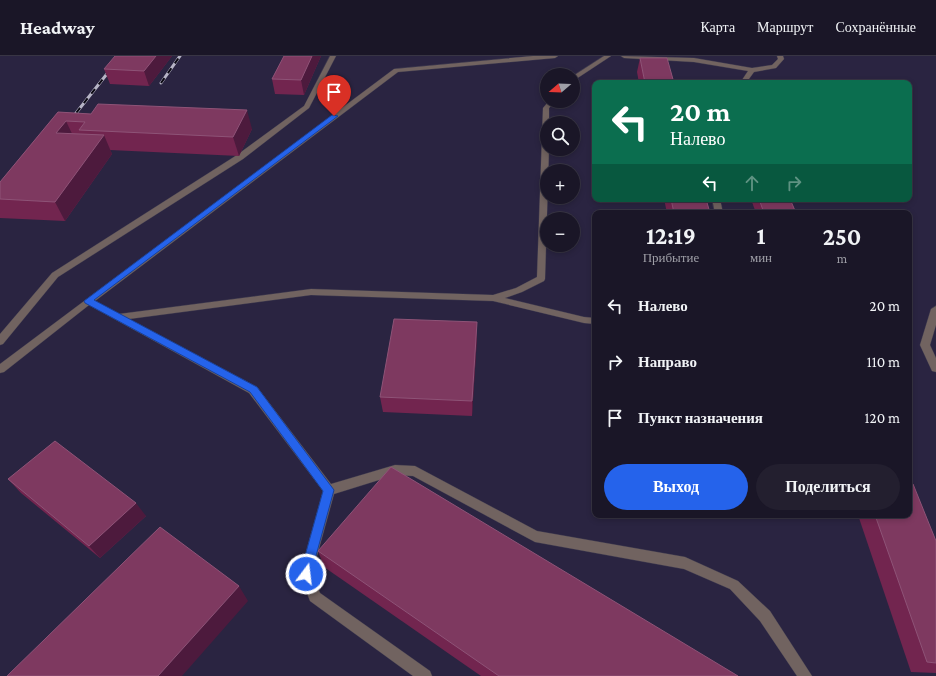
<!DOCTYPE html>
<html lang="ru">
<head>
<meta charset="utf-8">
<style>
	body { margin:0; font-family:"Crimson Pro",serif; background:#231f2f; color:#f1f3f6; height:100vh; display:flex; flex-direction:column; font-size:15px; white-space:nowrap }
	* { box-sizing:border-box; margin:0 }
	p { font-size:13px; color:#9f9fa7 }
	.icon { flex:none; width:22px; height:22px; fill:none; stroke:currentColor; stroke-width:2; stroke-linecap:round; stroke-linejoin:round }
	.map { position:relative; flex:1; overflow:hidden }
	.sheet { position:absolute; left:592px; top:154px; width:320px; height:308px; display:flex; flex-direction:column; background:#1a1627; border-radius:8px; box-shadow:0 2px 6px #0003,0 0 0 1px #383544 }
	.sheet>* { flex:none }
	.top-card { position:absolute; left:592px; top:24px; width:320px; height:122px; border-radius:8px; box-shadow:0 2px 6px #0003,0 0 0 1px #383544; background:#0b6e4f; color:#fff; overflow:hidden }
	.needle { width:26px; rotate:251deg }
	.tools { position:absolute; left:540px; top:12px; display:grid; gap:8px }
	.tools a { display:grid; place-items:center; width:40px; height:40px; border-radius:50%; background:#1a1627; box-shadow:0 2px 6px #0003,0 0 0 1px #383544; font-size:20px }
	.pin { position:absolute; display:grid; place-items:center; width:34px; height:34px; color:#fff; margin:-41px -17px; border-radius:50% 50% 50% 0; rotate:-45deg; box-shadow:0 0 4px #0007 }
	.pin .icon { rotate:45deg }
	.me { position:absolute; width:44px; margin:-22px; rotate:15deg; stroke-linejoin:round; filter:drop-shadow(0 0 3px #0008) }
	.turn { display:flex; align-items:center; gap:14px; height:84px; padding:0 12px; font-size:18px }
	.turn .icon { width:52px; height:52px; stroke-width:2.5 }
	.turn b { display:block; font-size:28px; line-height:34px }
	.lanes { display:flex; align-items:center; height:38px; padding:0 12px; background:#0003; justify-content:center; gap:20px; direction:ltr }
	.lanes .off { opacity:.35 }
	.eta { display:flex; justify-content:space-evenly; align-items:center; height:68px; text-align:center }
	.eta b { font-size:24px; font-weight:700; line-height:28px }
	.button { display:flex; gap:8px; margin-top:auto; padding:8px 12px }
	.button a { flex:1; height:46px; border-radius:24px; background:#2563eb; color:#fff; font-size:16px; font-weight:700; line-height:46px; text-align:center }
	.button a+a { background:#231f2f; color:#f1f3f6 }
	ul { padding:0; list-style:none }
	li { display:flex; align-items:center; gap:12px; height:56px; padding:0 12px }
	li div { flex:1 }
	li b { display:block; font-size:15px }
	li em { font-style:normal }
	header { display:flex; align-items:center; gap:24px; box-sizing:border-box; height:56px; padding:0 20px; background:#1a1627; border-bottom:1px solid #383544 }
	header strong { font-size:19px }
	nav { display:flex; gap:22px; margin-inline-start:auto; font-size:14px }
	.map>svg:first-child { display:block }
	.built { fill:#2a2441; fill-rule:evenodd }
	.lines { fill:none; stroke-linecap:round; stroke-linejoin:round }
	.minor-casing { stroke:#3d394e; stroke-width:1 }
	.minor { fill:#716360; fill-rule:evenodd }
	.rail-casing { stroke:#b6b4c5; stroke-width:3 }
	.rail { stroke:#0b0913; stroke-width:2; stroke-dasharray:6; stroke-linecap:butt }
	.wall { fill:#72254f }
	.shaded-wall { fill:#4d1a3d }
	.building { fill:#7e3960; stroke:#8e5377 }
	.route { fill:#2563eb; stroke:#184099 }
</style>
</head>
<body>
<header>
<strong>Headway</strong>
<nav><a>Карта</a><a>Маршрут</a><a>Сохранённые</a></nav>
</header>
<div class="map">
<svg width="936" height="620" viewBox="0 0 936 620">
	<rect width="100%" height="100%" fill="#221e34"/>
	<path class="built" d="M0 0H936V620H0ZM547 19H573V45H547ZM595 27H909V143H595ZM547 67H573V93H547ZM547 115H573V141H547ZM595 157H909V459H595ZM547 163H573V189H547Z"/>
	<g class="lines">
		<g class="minor-casing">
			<g id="minor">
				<path d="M330 0H336L309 52 243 103 58 221 3 288 0 289V278L52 217 237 99 304 50Z"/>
				<path d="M533 0H558L555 2 398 16 95 245 119 258 311 233 493 239 516 232 537 221 543 52 549 45H556L549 52V67H547V93H549L545 223 544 225 522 236 505 242 584 261 595 262V268L584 267 493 245 311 239 129 263 257 331 331 428 395 409 415 410 537 475 685 501 738 525 770 555 812 620H797L760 565 730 533 684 513 535 486 413 420 395 419 334 438 312 518 320 537 430 615 432 620H413L310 545 300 518 323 435 249 337 89 249 4 316 0 317V308L394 13Z"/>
				<path d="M604 0H611L573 25V20Z"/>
				<path d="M621 0 694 2 752 12 772 9 778 3 777 0H783L784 3 776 12 754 16 746 27H740L748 15 694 6 624 2Z"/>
				<path d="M712 143H720L723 157H715Z"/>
				<path d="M936 250V269L930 289 936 302V316L932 315 920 289 931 253Z"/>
			</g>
		</g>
		<use href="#minor" class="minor"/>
		<g class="rail-casing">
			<g id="rail">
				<path d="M161 27 180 0"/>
				<path d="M69 66 121 0"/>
			</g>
		</g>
		<use href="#rail" class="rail"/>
	</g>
	<g class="wall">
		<path d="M172 0 149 30 110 28 104 13Z"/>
		<path d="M284 0H321L304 39 275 38 272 23Z"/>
		<path d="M640 2 674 27H639L637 16Z"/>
		<path d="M58 56 91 58 252 73 239 100 110 94 112 98 65 165 0 162V126Z"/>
		<path d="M664 143H706L710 157H667Z"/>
		<path d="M753 143H790L796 157H756L752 146Z"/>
		<path d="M477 281 472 360 383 356 380 341Z"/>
		<path d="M8 423 146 460 100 502 21 437Z"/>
		<path d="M858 459H909L936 485V617L911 616Z"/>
		<path d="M318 495 738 620H481L324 511Z"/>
	</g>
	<g class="shaded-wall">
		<path d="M156 0H172L149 30 144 15Z"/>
		<path d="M312 0H321L304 39 301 24Z"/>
		<path d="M247 54 252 73 239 100 233 81Z"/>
		<path d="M66 65 75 84 56 77Z"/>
		<path d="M104 79 112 98 65 165 55 146Z"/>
		<path d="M477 266V281L472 360V345Z"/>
		<path d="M136 447 146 460 100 502 89 490Z"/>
		<path d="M239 530 248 545 182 620H158Z"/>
	</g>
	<g class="building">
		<path d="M115 0H156L144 15 104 13Z"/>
		<path d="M284 0H312L301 24 272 23Z"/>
		<path d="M640 2H667L674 27H645Z"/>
		<path d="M98 48 247 54 233 81 79 74 85 66 66 65 56 77 104 79 55 146 0 143V126L58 56 91 58Z"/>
		<path d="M671 143H706L710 157H674Z"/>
		<path d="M759 143H790L796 157H764Z"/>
		<path d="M394 263 477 266 472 345 380 341Z"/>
		<path d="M55 385 136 447 89 490 8 423Z"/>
		<path d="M391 411 738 620H499L318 495Z"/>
		<path d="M909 428H913L936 485V607L927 606 875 459H909Z"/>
		<path d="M160 471 239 530 158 620H7Z"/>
	</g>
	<path class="route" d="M332 59 338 60 94 244 257 331 334 434 311 518 310 522 306 524 302 522 300 518 323 435 250 336 85 247 84 245Z"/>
</svg>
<div class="tools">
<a><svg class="needle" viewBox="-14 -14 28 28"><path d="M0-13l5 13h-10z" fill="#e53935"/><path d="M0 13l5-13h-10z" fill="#9f9fa7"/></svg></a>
<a><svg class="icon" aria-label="search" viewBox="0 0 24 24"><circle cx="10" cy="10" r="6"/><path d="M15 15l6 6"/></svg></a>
<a>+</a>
<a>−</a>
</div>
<div class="pin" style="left:334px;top:60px;background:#d93025"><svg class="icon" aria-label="arrive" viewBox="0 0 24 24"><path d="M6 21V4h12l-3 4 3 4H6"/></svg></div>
<svg class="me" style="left:306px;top:518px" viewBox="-20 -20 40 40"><circle r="17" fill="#2563eb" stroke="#fff" stroke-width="3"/><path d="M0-11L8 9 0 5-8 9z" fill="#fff"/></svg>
<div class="top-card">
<div class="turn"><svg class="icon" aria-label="left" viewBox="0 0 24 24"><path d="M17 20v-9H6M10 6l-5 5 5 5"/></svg><div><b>20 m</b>Налево</div></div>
<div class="lanes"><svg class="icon" aria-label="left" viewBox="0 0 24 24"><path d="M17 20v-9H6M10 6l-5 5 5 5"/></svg><svg class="icon off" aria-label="ahead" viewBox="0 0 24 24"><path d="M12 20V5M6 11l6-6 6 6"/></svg><svg class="icon off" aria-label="right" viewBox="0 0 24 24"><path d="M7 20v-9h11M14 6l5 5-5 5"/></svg></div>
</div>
<section class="sheet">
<div class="eta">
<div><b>12:19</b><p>Прибытие</p></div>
<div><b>1</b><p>мин</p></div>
<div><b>250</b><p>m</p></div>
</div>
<ul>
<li><svg class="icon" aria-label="left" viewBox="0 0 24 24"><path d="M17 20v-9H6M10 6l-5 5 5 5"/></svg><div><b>Налево</b></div><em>20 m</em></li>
<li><svg class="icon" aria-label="right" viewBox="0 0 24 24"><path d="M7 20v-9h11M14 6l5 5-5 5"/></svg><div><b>Направо</b></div><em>110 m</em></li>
<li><svg class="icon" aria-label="arrive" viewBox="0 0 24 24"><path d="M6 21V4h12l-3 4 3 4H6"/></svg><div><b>Пункт назначения</b></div><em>120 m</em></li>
</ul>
<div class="button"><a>Выход</a><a>Поделиться</a></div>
</section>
</div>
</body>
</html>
